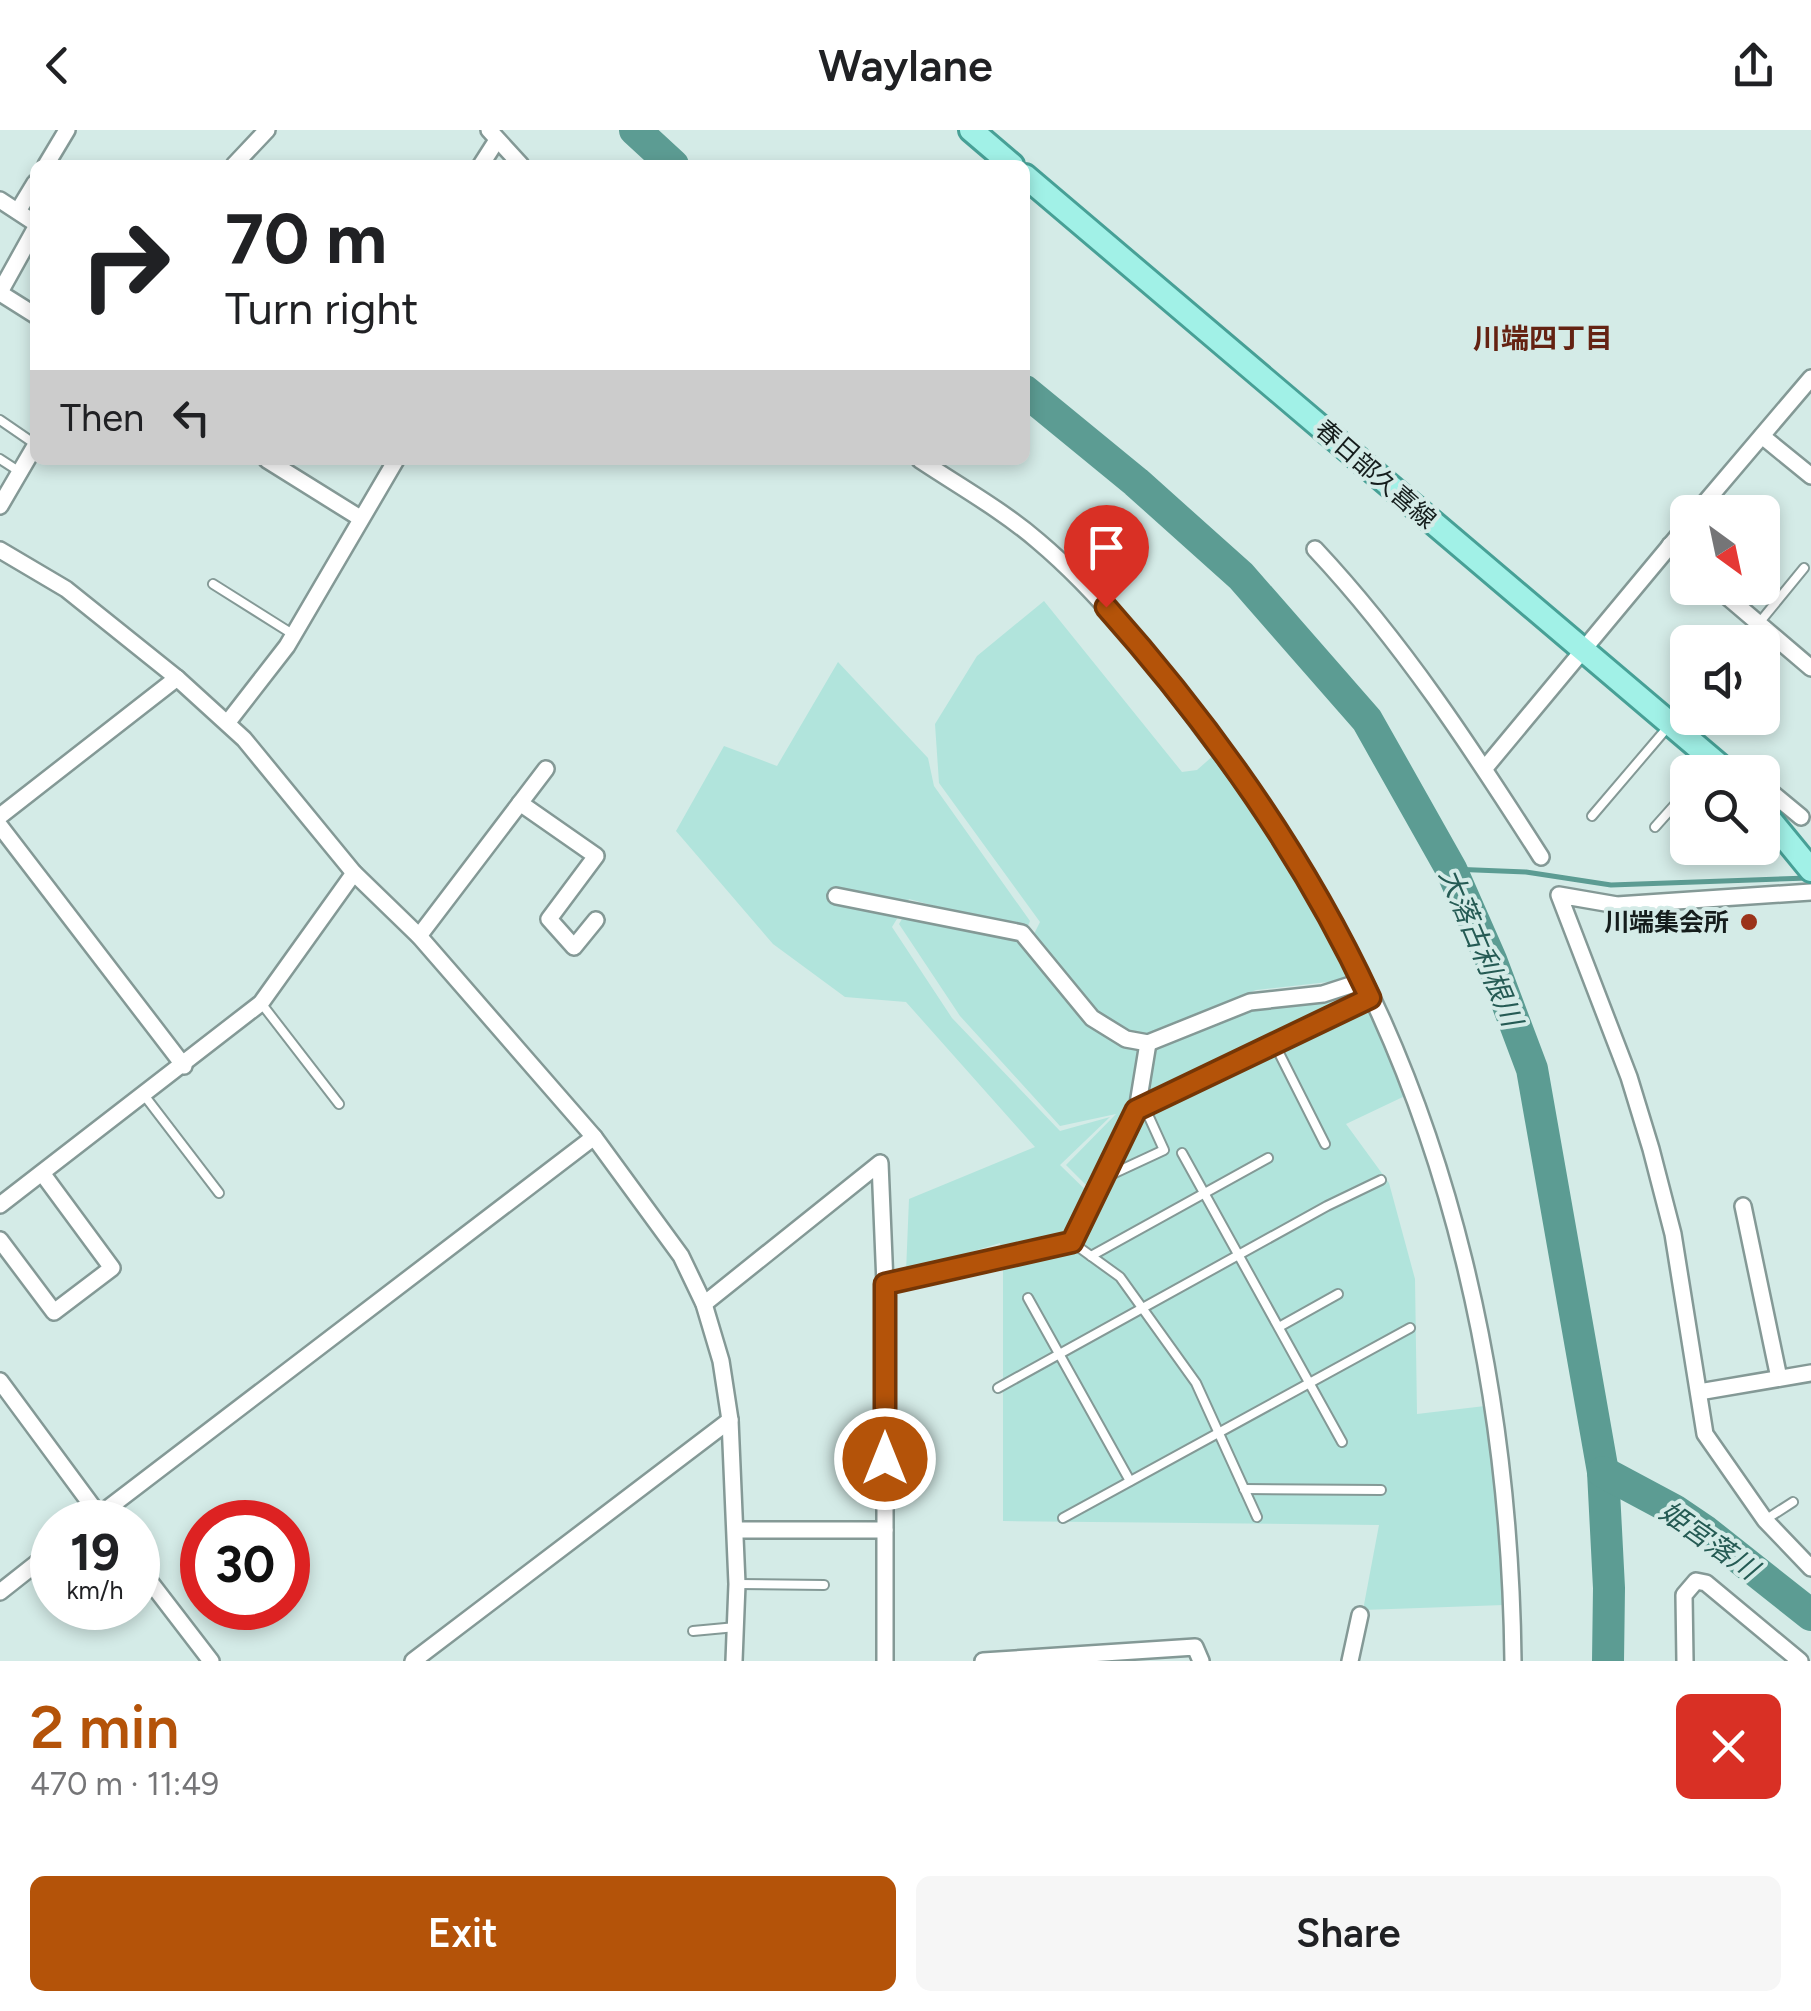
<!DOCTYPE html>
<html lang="en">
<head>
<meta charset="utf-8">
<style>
	body { margin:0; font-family:Figtree,"Noto Sans JP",sans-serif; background:#f6f6f6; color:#202124; height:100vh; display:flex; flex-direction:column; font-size:38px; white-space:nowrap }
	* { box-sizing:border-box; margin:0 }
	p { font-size:32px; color:#757577 }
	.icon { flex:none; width:55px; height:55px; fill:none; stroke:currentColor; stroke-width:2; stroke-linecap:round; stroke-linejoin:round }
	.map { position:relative; height:1531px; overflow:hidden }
	.side { display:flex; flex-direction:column; background:#fff; flex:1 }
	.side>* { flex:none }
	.top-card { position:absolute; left:30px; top:30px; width:1000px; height:305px; border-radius:15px; box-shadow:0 5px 15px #0003; background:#fff; color:#202124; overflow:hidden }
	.needle { width:65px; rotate:147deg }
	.fabs { position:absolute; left:1670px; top:365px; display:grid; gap:20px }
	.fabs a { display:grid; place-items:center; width:110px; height:110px; border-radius:15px; background:#fff; box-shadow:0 5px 15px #0003; font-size:50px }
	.speed { position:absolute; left:30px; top:1370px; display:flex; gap:20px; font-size:50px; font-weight:700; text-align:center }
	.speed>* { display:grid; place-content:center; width:130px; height:130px; border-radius:50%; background:#fff; box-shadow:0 5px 15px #0003; line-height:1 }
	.speed small { font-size:25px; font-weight:400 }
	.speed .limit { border:15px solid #d22; background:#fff; color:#111 }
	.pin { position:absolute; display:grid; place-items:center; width:85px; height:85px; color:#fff; margin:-102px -42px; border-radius:50% 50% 50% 0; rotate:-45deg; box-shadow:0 0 10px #0007 }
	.pin .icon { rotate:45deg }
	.me { position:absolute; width:110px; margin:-55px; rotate:0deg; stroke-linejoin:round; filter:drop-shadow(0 0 8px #0008) }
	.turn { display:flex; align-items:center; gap:35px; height:210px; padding:0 30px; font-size:45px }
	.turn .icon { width:130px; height:130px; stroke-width:2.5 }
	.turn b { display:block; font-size:70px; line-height:85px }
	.then { display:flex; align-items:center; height:95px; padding:0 30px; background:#0003; gap:20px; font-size:38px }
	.round { display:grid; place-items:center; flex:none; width:105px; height:105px; border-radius:15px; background:#f6f6f6 }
	.summary { display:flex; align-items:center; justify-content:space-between; height:170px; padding:0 30px }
	h1 { font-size:60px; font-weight:600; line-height:75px; color:#b45309 }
	.cta { display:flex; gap:20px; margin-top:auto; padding:20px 30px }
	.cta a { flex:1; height:115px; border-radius:15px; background:#b45309; color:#fff; font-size:40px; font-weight:600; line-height:115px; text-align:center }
	.cta a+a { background:#f6f6f6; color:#202124 }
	header { display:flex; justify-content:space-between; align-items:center; height:130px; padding:0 30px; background:#fff; font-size:45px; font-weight:600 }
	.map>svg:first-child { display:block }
	.green { fill:#b1e4dc }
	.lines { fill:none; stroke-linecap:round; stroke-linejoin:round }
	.stream { stroke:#5c9c93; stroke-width:5 }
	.river { stroke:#5c9c93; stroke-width:32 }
	.lane-casing { stroke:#849996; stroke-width:12 }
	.street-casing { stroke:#849996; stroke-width:20 }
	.primary-casing { stroke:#47a096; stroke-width:28 }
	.lane { stroke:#fff; stroke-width:8 }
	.street { stroke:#fff; stroke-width:15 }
	.primary { stroke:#a1f1e7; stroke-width:22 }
	.route-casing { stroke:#753606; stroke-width:25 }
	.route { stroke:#b45309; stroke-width:18 }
	.poi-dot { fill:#9b331a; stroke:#d4ebe7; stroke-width:4 }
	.labels { text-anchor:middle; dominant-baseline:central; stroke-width:8; stroke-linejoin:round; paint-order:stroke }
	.street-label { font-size:25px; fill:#151d1c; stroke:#d4ebe7 }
	.poi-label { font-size:25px; font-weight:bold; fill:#151d1c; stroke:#d4ebe7; text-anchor:end }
	.neighbourhood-label { font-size:28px; font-weight:bold; fill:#642212; stroke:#d4ebe7 }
	.water-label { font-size:28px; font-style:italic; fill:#255b54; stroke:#d4ebe7 }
</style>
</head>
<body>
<header><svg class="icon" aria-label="back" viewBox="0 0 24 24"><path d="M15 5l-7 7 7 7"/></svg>Waylane<svg class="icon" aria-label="share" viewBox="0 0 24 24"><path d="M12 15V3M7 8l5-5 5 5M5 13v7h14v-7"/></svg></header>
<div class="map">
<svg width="1811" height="1531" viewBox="0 0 1811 1531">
	<rect width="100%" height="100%" fill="#d4ebe7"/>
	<g class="green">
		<path d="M1044 471 1182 642 1197 640 1214 625 1315 770 1355 849 1256 860 1151 904 1101 1070 1066 1035 1116 984 1060 996 960 886 899 794 909 777 1031 810 1040 792 939 653 935 594 977 526Z"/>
		<path d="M838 532 928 628 934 656 1030 791 1026 801 909 769 892 797 952 888 1060 1001 1110 987 1060 1035 1102 1076 1153 905 1255 863 1356 851 1407 965 1346 994 1389 1053 1415 1149 1417 1284 1485 1276 1500 1374 1504 1475 1363 1480 1379 1395 1003 1391V1131L1000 1113 906 1142 909 1069 1035 1017 906 872 845 867 773 814 676 701 724 616 777 636Z"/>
	</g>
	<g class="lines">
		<path class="stream" d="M1451 739 1526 742 1611 755 1808 748"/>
		<g class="river">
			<path d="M635 0 673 35"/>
			<path d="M1025 261 1136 352 1241 446 1367 590 1451 739 1491 830 1532 939 1603 1342 1609 1458 1608 1531"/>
			<path d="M1603 1342 1674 1380 1705 1401 1811 1485"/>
		</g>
		<g class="lane-casing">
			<g id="lane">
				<path d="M0 290 35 314"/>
				<path d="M0 329 20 342"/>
				<path d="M213 454 294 505"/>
				<path d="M1759 493 1804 438"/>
				<path d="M1592 686 1667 598"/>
				<path d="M1655 697 1688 660"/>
				<path d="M261 873 339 974"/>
				<path d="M1274 913 1325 1014"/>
				<path d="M144 965 219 1063"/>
				<path d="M1137 980 1371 868"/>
				<path d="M1182 1023 1342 1312"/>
				<path d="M1108 1046 1164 1020 1144 976"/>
				<path d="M1073 1113 1120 1147 1196 1253 1257 1387"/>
				<path d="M1091 1126 1268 1028"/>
				<path d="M1028 1168 1130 1351"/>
				<path d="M1279 1197 1338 1164"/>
				<path d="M998 1258 1327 1076 1381 1050"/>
				<path d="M1244 1359 1381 1360"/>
				<path d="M1063 1388 1410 1198"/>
				<path d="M1765 1390 1793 1372"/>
				<path d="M738 1454 824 1455"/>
				<path d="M693 1501 736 1497"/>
			</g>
		</g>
		<g class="street-casing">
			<g id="street">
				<path d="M489 0 521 35"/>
				<path d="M46 35 67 0"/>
				<path d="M234 35 267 0"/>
				<path d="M481 35 497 10"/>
				<path d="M0 70 35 93"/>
				<path d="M18 81 35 53"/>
				<path d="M0 162 35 99"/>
				<path d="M0 163 35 185"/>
				<path d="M1762 306 1811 346"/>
				<path d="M267 330 360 388"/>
				<path d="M920 330C959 356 1002 380 1038 411 1102 465 1152 531 1202 598 1241 650 1281 702 1314 758 1452 989 1510 1264 1513 1531"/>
				<path d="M0 376 35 316"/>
				<path d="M1697 382 1811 248"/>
				<path d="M1670 415 1688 431"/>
				<path d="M1315 419C1403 513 1472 619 1541 727"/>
				<path d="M0 420 66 459 177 548 244 609 354 743 419 806 594 1007 681 1126 704 1174 721 1231 730 1290 737 1454 734 1531"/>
				<path d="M1717 458 1811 538"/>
				<path d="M228 592 287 516 396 330"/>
				<path d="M1485 638 1688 394"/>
				<path d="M1772 663 1801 687"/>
				<path d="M520 673 596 726 549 789 574 817 596 790"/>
				<path d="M0 686 177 548"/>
				<path d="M0 696 184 936"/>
				<path d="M1811 762 1617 775 1559 765 1629 947 1651 1019 1673 1104 1705 1304 1765 1390 1811 1438"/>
				<path d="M836 766 1022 803 1092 888 1126 909 1148 913 1250 872 1323 864 1363 851"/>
				<path d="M419 806 546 639"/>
				<path d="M0 1075 261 873 354 743"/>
				<path d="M1743 1076 1779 1248"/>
				<path d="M0 1110 54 1182 112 1138 42 1043"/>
				<path d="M885 1154 1072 1112 1137 980 1148 913"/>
				<path d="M704 1174 880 1033 885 1154V1531"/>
				<path d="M0 1251 104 1392"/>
				<path d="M1699 1262 1811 1243"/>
				<path d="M90 1392 594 1007"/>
				<path d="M736 1400H885"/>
				<path d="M138 1436 211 1531"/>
				<path d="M0 1462 52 1421"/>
				<path d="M413 1531 730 1290"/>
				<path d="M983 1531 1195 1517 1201 1531"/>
				<path d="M1350 1531 1360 1485"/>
				<path d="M1685 1531 1684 1465 1696 1451 1706 1453 1800 1531"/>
			</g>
		</g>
		<g class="primary-casing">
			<g id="primary">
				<path d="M971 0 1012 35"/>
				<path d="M1025 46 1727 642"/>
				<path d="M1762 680 1811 740"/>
			</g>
		</g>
		<use href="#lane" class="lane"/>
		<use href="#street" class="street"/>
		<use href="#primary" class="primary"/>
	</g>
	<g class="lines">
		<g class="route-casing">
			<path id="route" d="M885 1329V1154L1072 1112 1136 980 1370 868C1304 726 1210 594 1106 477"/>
		</g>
		<use href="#route" class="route"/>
	</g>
	<circle class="poi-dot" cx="1749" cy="792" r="10"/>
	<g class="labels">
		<g class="street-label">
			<text transform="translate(1376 344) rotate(41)">春日部久喜線</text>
		</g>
		<g class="poi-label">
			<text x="1729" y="792">川端集会所</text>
		</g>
		<g class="neighbourhood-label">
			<text x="1543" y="208">川端四丁目</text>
		</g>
		<g class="water-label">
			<text transform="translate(1481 817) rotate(67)">大落古利根川</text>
			<text transform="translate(1709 1410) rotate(35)">姫宮落川</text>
		</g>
	</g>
</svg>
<div class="fabs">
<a><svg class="needle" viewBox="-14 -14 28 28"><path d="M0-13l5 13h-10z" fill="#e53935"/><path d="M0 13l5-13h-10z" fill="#757577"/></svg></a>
<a><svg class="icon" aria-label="sound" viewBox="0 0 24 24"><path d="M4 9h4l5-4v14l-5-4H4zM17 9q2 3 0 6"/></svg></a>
<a><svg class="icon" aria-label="search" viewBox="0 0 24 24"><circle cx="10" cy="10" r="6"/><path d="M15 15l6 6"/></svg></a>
</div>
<div class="speed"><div>19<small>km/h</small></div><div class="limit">30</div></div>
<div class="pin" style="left:1106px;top:477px;background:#d93025"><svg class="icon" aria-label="arrive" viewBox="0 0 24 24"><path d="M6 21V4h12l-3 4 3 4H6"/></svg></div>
<svg class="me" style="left:885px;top:1329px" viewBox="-20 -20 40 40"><circle r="17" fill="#b45309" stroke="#fff" stroke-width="3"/><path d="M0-11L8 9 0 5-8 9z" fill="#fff"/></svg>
<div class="top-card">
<div class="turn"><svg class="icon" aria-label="right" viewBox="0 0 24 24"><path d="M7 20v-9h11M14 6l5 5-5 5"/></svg><div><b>70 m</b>Turn right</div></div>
<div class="then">Then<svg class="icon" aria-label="left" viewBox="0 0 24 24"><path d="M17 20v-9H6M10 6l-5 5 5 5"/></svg></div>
</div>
</div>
<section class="side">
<div class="summary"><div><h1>2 min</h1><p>470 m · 11:49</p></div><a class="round" style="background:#d93025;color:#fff"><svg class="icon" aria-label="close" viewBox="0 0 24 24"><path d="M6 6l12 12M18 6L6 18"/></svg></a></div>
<div class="cta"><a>Exit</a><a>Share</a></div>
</section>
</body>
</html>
